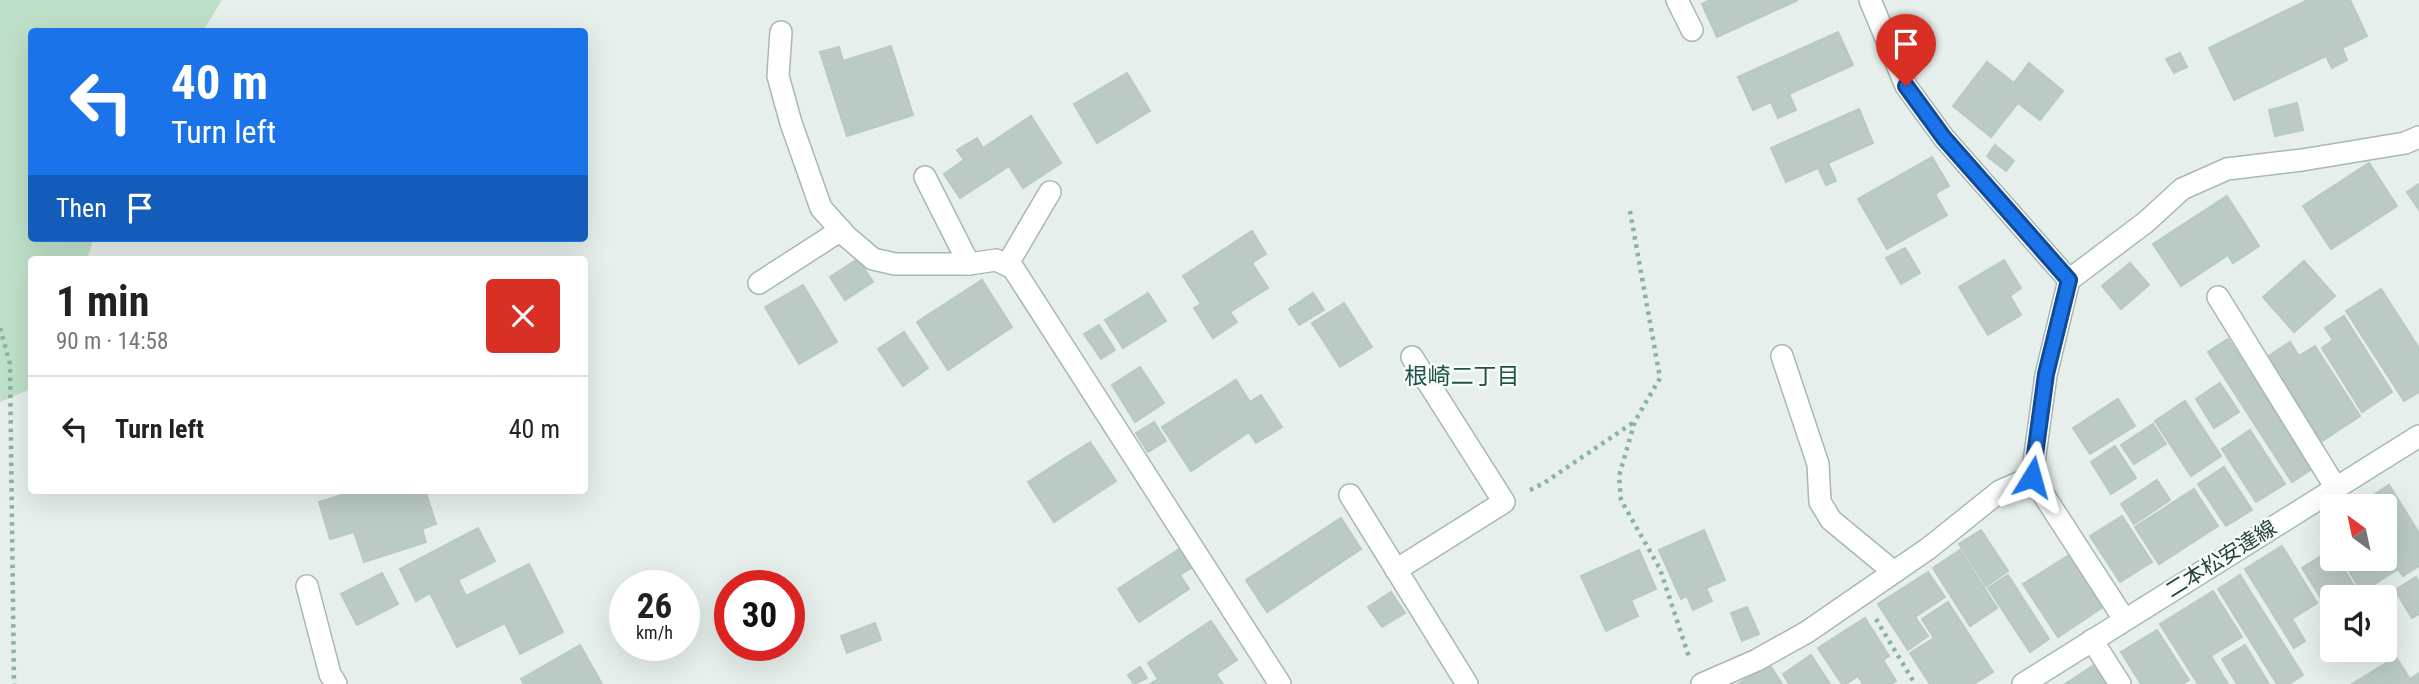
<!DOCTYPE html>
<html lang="en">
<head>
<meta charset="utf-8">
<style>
	body { margin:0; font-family:"Roboto Condensed","Noto Sans JP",sans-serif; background:#f6f6f6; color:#222; height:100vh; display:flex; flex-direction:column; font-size:26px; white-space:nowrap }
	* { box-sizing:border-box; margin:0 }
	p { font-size:23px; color:#767676 }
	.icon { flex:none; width:38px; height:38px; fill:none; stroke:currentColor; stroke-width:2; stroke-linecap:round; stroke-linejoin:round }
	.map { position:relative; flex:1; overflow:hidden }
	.drawer { position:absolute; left:28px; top:256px; width:560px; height:238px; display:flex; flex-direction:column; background:#fff; border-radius:7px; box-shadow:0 7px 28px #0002 }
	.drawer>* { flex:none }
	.guide { position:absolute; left:28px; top:28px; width:560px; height:214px; border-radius:7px; box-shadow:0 7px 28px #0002; background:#1a73e8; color:#fff; overflow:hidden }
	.needle { width:46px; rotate:327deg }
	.tools { position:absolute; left:2320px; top:494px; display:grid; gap:14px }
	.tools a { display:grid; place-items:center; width:77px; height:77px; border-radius:7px; background:#fff; box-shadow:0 7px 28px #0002; font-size:35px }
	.speed { position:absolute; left:609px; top:570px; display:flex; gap:14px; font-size:35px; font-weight:700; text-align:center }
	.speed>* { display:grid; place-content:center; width:91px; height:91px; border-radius:50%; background:#fff; box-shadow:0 7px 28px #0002; line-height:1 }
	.speed small { font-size:18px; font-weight:400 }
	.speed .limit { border:10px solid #d22; background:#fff; color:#111 }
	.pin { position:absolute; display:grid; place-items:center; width:60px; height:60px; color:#fff; margin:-72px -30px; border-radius:50% 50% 50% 0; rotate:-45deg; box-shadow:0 0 7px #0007 }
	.pin .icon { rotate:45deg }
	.me { position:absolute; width:77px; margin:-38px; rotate:8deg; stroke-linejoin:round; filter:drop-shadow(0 0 5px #0008) }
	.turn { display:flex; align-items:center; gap:24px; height:147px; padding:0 28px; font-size:32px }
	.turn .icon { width:91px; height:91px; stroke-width:2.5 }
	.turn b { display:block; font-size:49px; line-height:60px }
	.then { display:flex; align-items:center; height:66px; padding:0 28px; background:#0003; gap:14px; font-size:26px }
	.round { display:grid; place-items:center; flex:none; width:74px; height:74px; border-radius:7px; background:#f6f6f6 }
	.headline { display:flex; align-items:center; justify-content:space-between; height:119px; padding:0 28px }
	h1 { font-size:42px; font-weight:700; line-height:52px }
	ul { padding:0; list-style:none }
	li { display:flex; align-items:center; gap:21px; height:105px; padding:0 28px; border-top:2px solid #e0e0e0 }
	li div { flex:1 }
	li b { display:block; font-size:26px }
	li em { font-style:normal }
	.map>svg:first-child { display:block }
	.green { fill:#bfe0c8 }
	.building { fill:#bbcac4; stroke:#b8c9c2; stroke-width:2 }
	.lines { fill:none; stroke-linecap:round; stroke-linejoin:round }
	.service-casing { stroke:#a8b8b2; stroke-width:24 }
	.minor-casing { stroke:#a8b8b2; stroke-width:24 }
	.secondary-casing { stroke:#a4bbb3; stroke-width:24 }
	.path { stroke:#86b3a5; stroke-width:4.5; stroke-dasharray:3.5 5; stroke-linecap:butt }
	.service { stroke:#fff; stroke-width:21 }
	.minor { stroke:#fff; stroke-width:21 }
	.secondary { stroke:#fff; stroke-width:21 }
	.route-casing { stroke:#114b97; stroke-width:18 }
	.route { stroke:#1a73e8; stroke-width:12 }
	.labels { text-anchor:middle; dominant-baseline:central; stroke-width:5; stroke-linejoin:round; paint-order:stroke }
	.street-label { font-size:21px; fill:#24423a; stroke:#f7fbf9 }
	.neighbourhood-label { font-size:23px; fill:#1f5548; stroke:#f7fbf9 }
</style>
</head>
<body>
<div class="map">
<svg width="2419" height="684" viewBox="0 0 2419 684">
	<rect width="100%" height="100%" fill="#e6efeb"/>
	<path class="green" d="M0 0H222L203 31 32 32V238H94L87 259H32L31 389 0 402Z"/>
	<g class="building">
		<path d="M1710 0H1798L1717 37 1702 4Z"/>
		<path d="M2308 0H2350L2367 36 2342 48 2347 60 2332 68 2326 56 2234 100 2209 48Z"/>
		<path d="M1838 32 1853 65 1789 94 1796 110 1778 118 1771 102 1753 110 1738 77Z"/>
		<path d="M891 46 913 115 847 136 820 52 839 47 843 61Z"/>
		<path d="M2180 53 2187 67 2174 73 2166 59Z"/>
		<path d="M1987 62 2014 83 2029 63 2063 91 2040 120 2018 103 1991 137 1953 106Z"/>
		<path d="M1127 73 1150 111 1097 143 1074 104Z"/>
		<path d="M2297 103 2303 130 2275 136 2269 110Z"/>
		<path d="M1859 109 1873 143 1828 163 1836 181 1826 185 1818 168 1786 182 1771 148Z"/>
		<path d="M1031 116 1061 163 1023 188 1009 166 960 198 944 174 964 160 957 150 977 138 983 148Z"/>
		<path d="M1995 145 2014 161 2006 171 1987 156Z"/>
		<path d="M1932 157 1949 186 1935 194 1947 215 1887 249 1858 199Z"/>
		<path d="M2369 163 2397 206 2331 249 2303 206Z"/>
		<path d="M2419 184V210L2407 192Z"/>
		<path d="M2227 196 2259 246 2233 263 2228 255 2181 286 2153 244Z"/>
		<path d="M1252 231 1266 254 1252 263 1268 288 1230 312 1237 322 1213 338 1194 308 1201 304 1183 276Z"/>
		<path d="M1905 248 1920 273 1901 284 1886 258Z"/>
		<path d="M858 259 873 282 845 300 830 277Z"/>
		<path d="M2004 260 2021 288 2010 296 2021 315 1988 335 1959 287Z"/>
		<path d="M2304 261 2335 296 2294 332 2263 297Z"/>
		<path d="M2130 263 2149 285 2121 309 2102 286Z"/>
		<path d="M982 280 1012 327 948 370 917 322Z"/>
		<path d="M803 285 837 342 799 364 765 307Z"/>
		<path d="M2381 289 2419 348V392L2404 401 2346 311Z"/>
		<path d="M1148 293 1166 321 1123 348 1105 320Z"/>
		<path d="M1313 293 1324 310 1299 325 1289 309Z"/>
		<path d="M1344 303 1372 347 1340 367 1312 323Z"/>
		<path d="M2344 316 2392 392 2362 412 2322 348 2333 340 2325 328Z"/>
		<path d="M1099 325 1115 350 1101 359 1084 334Z"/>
		<path d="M904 332 928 368 903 386 878 349Z"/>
		<path d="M2228 339 2312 469 2292 482 2208 352Z"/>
		<path d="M2290 342 2299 356 2315 346 2360 416 2322 441 2267 357Z"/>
		<path d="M1140 367 1164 403 1135 422 1112 385Z"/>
		<path d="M1236 380 1250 402 1261 395 1282 427 1256 443 1249 432 1191 471 1162 427Z"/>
		<path d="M2220 383 2239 412 2214 428 2196 399Z"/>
		<path d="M2118 399 2135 426 2090 454 2073 428Z"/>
		<path d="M2185 401 2221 456 2191 476 2155 421Z"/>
		<path d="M1154 422 1166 441 1148 452 1136 433Z"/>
		<path d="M2153 424 2166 444 2134 464 2121 445Z"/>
		<path d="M2250 430 2285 484 2256 502 2222 449Z"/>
		<path d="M1090 442 1116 481 1054 522 1028 482Z"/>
		<path d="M2115 446 2136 478 2111 494 2091 462Z"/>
		<path d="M2224 467 2252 510 2226 526 2198 484Z"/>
		<path d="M2157 480 2170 500 2134 524 2121 504Z"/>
		<path d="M2389 485 2419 533V566L2403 576 2398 569 2362 592 2341 558H2385V506H2356Z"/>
		<path d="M2194 489 2218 526 2159 564 2135 527Z"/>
		<path d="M340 490H425L436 524 422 529 426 542 364 562 354 532 330 539 319 502 342 495Z"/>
		<path d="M2122 516 2152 562 2120 582 2090 536Z"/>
		<path d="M1341 518 1361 549 1267 612 1246 580Z"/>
		<path d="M2333 521V545L2322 528Z"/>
		<path d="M478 528 495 561 458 580 466 596 529 564 563 632 520 654 505 623 457 647 430 593 416 601 400 569Z"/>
		<path d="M1704 530 1725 580 1706 588 1712 601 1693 610 1687 596 1681 599 1659 550Z"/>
		<path d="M1981 530 2008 571 1986 586 1959 544Z"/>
		<path d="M2282 546 2317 603 2292 619 2305 641 2294 648 2245 569Z"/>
		<path d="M1181 548 1193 567 1180 575 1189 589 1139 622 1118 589Z"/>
		<path d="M2332 549 2333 558H2337L2359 594 2355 597H2333V610L2330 612 2302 568Z"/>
		<path d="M1639 550 1656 589 1631 600 1638 616 1606 631 1581 576Z"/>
		<path d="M1960 550 1997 608 1970 626 1933 568Z"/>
		<path d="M2069 555 2103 607 2058 637 2023 584Z"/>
		<path d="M1928 572 1945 597 1915 617 1928 636 1908 650 1878 604Z"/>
		<path d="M382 573 398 604 357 625 341 594Z"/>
		<path d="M2008 575 2049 639 2030 652 1988 588Z"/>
		<path d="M2240 575 2303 675 2289 684H2277L2218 589Z"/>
		<path d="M2416 577 2419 582V614L2412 618 2395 590Z"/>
		<path d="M2213 591 2242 637 2211 656 2228 684H2198L2160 624Z"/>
		<path d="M1391 592 1405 613 1382 627 1368 607Z"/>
		<path d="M1948 602 1993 672 1974 684H1930L1910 653 1934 638 1922 619Z"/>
		<path d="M1747 607 1759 634 1742 641 1731 613Z"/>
		<path d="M1865 618 1889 656 1883 660 1896 681 1891 684H1863L1858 676 1846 684H1842L1818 648Z"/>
		<path d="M1211 621 1237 660 1216 674 1223 684H1150L1158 679 1148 663Z"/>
		<path d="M875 623 881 640 847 653 841 636Z"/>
		<path d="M2157 630 2189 680 2182 684H2141L2121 652Z"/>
		<path d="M580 645 602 684H524L521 679Z"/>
		<path d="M2245 645 2269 684H2237L2222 659Z"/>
		<path d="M1811 655 1830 684H1789L1783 674Z"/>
		<path d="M2396 657 2410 679 2419 673V684H2352Z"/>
		<path d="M1769 664 1782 684H1738Z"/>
		<path d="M2096 664 2109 684H2065Z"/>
		<path d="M1140 667 1147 678 1134 684 1128 675Z"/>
	</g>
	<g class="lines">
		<g class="service-casing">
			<g id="service">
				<path d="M1677 0 1692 30"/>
				<path d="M2218 297 2336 488"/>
			</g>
		</g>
		<g class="minor-casing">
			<g id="minor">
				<path d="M1870 0 1906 86 1944 138 2069 280"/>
				<path d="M781 32 778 76 791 123 821 208 846 236 873 259 895 264H969L996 260 1013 268 1280 684"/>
				<path d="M925 177 969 264"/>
				<path d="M1007 265 1050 192"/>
				<path d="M759 283 841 230"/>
				<path d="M1782 356 1818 464 1820 502 1831 520 1894 572"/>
				<path d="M2032 477 2124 619"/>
				<path d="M1350 495 1467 684"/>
				<path d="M1396 570 1504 502 1412 357"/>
				<path d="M307 586 330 674 336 684"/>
				<path d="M2092 640 2120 684"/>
				<path d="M1702 684 1757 660 1807 632 1929 548 2000 491 2032 477 2046 375 2069 280 2146 222 2182 189 2227 169 2302 160 2405 143 2419 137"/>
			</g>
		</g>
		<g class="secondary-casing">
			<path id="secondary" d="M2023 684 2419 436"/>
		</g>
		<g class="path">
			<path d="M1630 211 1660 378 1635 421 1619 476 1621 500 1660 569 1689 657"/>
			<path d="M0 328 10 364 14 684"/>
			<path d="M1530 490 1544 483 1634 422"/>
			<path d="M1876 619 1915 684"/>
		</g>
		<use href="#service" class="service"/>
		<use href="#minor" class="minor"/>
		<use href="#secondary" class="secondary"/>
	</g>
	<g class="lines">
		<g class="route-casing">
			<path id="route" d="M1906 86 1944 138 2069 280 2046 374 2032 477"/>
		</g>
		<use href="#route" class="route"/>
	</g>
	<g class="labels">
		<g class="street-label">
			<text transform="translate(2221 559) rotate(-32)">二本松安達線</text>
		</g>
		<g class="neighbourhood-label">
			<text x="1462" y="376">根崎二丁目</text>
		</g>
	</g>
</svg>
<div class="tools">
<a><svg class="needle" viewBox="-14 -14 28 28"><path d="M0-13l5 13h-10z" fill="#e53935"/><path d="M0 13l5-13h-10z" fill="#767676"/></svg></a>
<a><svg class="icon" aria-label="sound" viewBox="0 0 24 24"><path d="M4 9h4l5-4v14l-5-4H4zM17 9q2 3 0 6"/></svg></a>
</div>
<div class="speed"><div>26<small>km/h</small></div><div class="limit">30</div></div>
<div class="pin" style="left:1906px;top:86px;background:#d93025"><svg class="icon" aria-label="arrive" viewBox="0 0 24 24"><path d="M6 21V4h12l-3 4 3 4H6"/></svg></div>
<svg class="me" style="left:2032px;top:477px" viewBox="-20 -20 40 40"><path d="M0-17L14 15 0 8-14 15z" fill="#1a73e8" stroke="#fff" stroke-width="4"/></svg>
<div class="guide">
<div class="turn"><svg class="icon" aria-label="left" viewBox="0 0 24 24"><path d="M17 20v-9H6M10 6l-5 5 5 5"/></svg><div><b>40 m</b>Turn left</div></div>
<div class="then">Then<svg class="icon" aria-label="arrive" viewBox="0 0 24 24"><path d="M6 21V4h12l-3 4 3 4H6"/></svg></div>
</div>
<section class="drawer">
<div class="headline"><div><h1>1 min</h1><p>90 m · 14:58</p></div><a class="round" style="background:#d93025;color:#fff"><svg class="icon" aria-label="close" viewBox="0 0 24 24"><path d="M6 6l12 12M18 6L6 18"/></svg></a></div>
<ul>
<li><svg class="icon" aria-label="left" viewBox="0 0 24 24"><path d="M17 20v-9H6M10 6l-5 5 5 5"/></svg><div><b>Turn left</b></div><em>40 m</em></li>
</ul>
</section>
</div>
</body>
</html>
